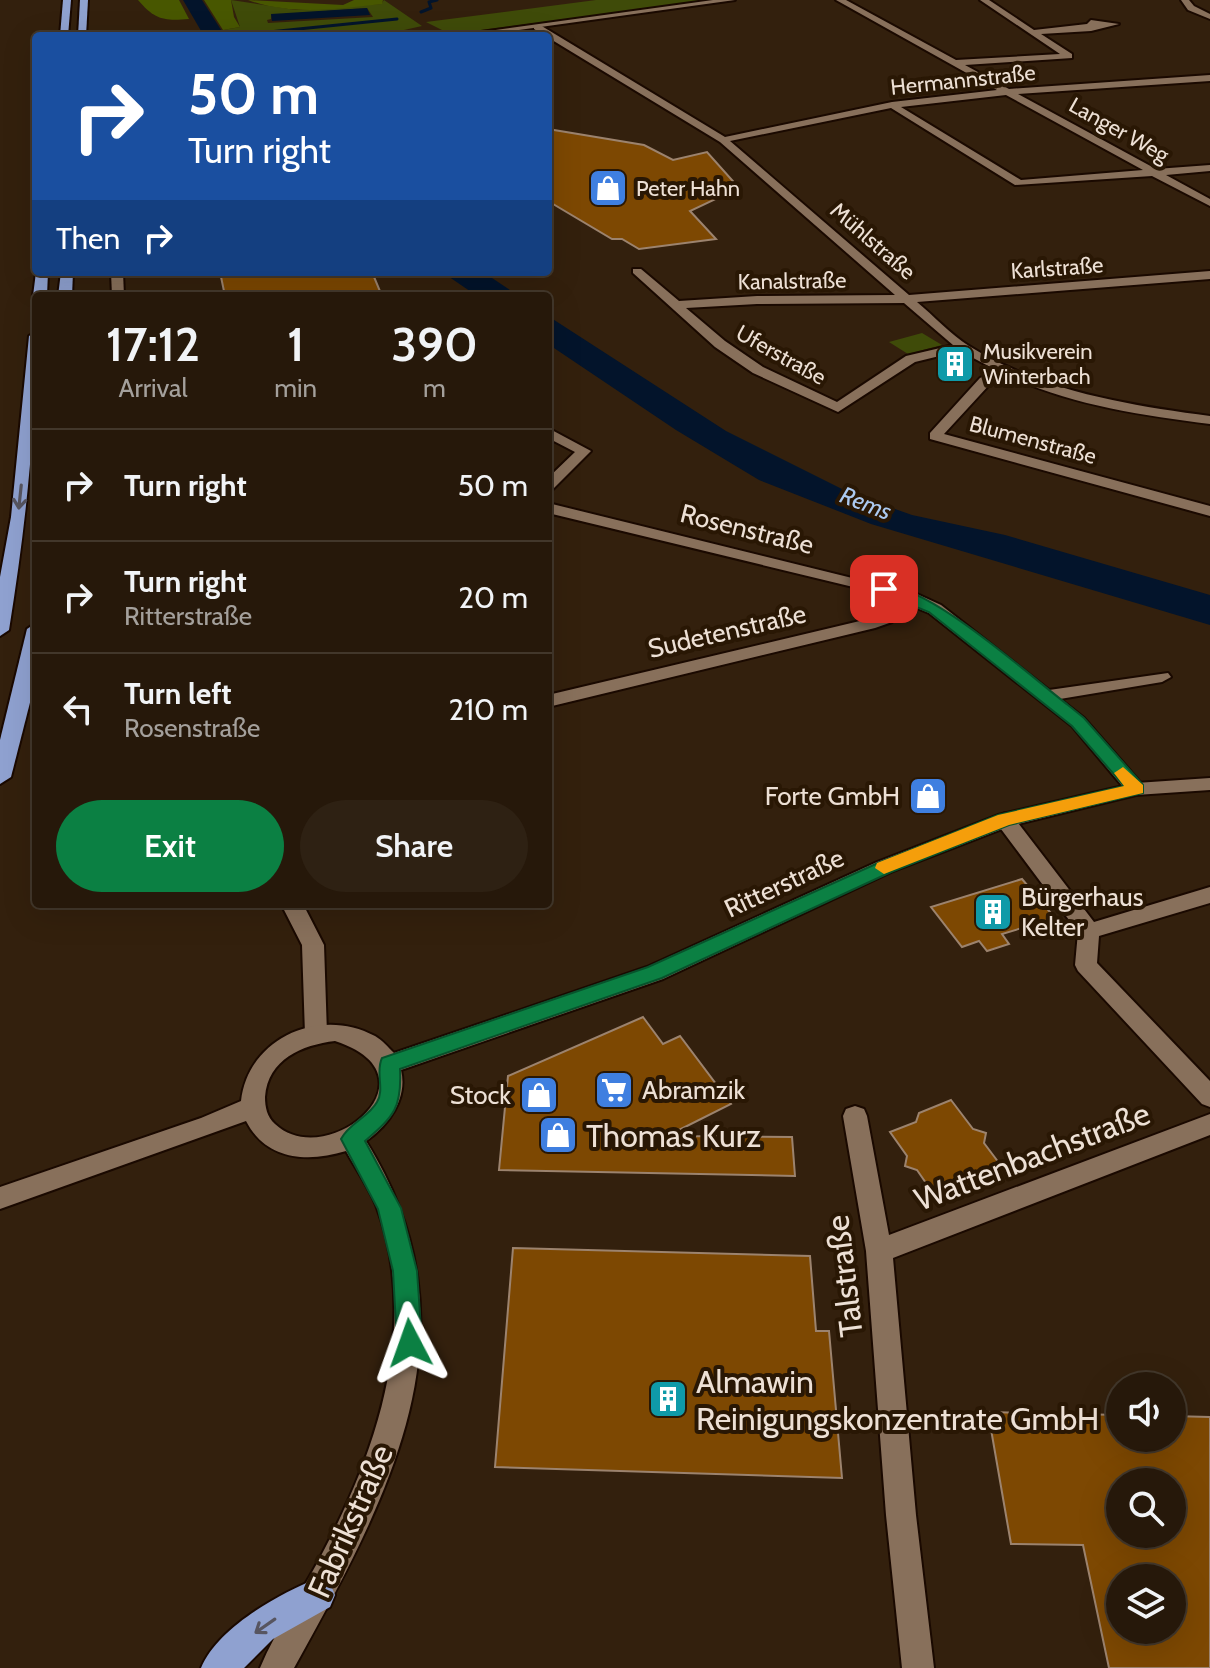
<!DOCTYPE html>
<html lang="en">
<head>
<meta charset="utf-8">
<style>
	body { margin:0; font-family:Cabin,sans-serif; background:#2e2113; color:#f1f3f6; height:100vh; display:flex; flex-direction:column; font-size:30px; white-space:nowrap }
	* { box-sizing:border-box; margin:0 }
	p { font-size:26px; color:#a4a09c }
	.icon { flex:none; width:44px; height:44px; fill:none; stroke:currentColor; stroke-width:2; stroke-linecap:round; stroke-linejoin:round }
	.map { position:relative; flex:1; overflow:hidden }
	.panel { position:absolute; left:32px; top:292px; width:520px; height:616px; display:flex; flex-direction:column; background:#26180a; border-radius:8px; box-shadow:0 8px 32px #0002,0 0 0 2px #42372b }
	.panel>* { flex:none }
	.hud { position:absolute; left:32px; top:32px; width:520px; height:244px; border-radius:8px; box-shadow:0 8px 32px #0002,0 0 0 2px #42372b; background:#1a4fa0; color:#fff; overflow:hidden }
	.controls { position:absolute; left:1106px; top:1372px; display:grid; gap:16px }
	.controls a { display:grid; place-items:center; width:80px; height:80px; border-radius:50%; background:#26180a; box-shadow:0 8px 32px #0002,0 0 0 2px #42372b; font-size:40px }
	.pin { position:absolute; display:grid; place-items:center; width:68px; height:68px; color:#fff; margin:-34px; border-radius:16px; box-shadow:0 4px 12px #0006 }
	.me { position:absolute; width:88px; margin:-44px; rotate:356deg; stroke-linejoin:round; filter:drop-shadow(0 0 6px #0008) }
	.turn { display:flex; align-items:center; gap:28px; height:168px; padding:0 24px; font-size:36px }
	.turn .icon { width:104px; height:104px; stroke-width:2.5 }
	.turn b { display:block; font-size:56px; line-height:68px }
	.then { display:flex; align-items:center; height:76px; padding:0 24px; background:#0003; gap:16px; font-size:30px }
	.eta { display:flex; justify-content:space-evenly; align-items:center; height:136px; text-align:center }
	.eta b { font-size:48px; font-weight:600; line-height:56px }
	.button { display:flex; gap:16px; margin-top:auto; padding:16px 24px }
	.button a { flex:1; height:92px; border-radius:48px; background:#0b8043; color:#fff; font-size:32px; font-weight:600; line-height:92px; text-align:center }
	.button a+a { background:#2e2113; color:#f1f3f6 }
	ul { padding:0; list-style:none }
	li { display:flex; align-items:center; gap:24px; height:112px; padding:0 24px; border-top:2px solid #42372b }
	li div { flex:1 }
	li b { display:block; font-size:30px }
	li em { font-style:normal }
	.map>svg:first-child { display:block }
	.green { fill:#3f4b09; fill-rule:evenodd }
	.forest { fill:#485700 }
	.water { fill:#03142b }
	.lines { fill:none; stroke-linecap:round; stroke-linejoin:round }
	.stream { stroke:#03142b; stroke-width:3 }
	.building { fill:#7d4802; stroke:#9c836e; stroke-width:2; fill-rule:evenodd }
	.minor-casing { stroke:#1a0900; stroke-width:4 }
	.tertiary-casing { stroke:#1a0900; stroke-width:4 }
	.secondary-casing { stroke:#1a0900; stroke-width:4 }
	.trunk-casing { stroke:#1a0900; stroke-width:4 }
	.minor { fill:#88705b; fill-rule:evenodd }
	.tertiary { fill:#88705b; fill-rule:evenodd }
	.secondary { fill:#88705b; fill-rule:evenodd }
	.trunk { fill:#8fa1d0; fill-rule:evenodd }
	.oneway { stroke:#575560 }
	.route { fill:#0b8043; stroke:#07532c; stroke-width:2 }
	.slow { fill:#f59e0b }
	.labels { text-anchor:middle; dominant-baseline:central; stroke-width:8; stroke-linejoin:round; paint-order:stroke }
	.far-street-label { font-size:22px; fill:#ede0d5; stroke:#291704 }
	.far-poi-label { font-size:22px; fill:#ede0d5; stroke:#291704; text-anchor:start }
	.far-water-label { font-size:24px; font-style:italic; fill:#accaf1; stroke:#291704 }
	.street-label { font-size:26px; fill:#ede0d5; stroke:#291704 }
	.poi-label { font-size:26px; fill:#ede0d5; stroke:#291704; text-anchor:end }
	.near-poi-label { font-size:32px; fill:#ede0d5; stroke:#291704; text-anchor:start }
	.near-street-label { font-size:32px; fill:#ede0d5; stroke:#291704 }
</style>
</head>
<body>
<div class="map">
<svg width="1210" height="1668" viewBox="0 0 1210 1668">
	<rect width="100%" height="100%" fill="#33200d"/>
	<g class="green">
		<path d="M231 0 296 10 381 4 384 0 422 26 377 36H233L223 30 240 27ZM367 8 373 17 268 23 267 20 271 19V15Z"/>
		<path d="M596 0H716L450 34 426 22Z"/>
		<path d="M922 333 942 345 908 354 889 342Z"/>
	</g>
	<g class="forest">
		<path d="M138 0H179L189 19C164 21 155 20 138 0Z"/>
		<path d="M204 0H231L234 17 240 27 223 30Z"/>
		<path d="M248 0 343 5 354 0H383L382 4C337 9 291 16 248 0Z"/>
	</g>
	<g class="water">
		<path d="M183 0H202L225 36H204Z"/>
		<path d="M367 8 370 15 272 21 271 14Z"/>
		<path d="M442 272H483L519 296H477Z"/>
		<path d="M548 316 726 431 850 493 912 515 1005 535 1210 595V625L871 524 759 480 676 430 548 344Z"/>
	</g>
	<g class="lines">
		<g class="stream">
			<path d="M421 12 431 8 429 2 437 0"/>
			<path d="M230 36 397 19"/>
		</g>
	</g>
	<g class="building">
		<path d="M548 129 644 145 673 160 707 152 739 188 690 211 716 239 639 249 622 239H612L548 201Z"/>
		<path d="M220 272H372L382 296H225Z"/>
		<path d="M1022 879 1055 918 1002 934 1009 944 987 951 979 941 962 947 931 907Z"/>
		<path d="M643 1017 663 1044 680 1036 731 1104 667 1136 792 1137 795 1176 499 1170 508 1076Z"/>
		<path d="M951 1100 973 1129 986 1133 984 1143 1002 1167 977 1177 974 1188 962 1184 935 1196 917 1170 905 1166 907 1156 890 1132 916 1122 919 1113Z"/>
		<path d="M513 1248 810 1256 816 1331H829L842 1478 495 1467Z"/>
		<path d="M988 1412 1120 1415V1438H1172V1416L1210 1417V1668H1109L1083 1545 1011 1544ZM1120 1482H1172V1534H1120ZM1120 1578H1172V1630H1120Z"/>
	</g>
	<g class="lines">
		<g class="minor-casing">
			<g id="minor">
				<path d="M836 0H846L956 60 1060 54 980 0H989L1034 30 1087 24 1091 20 1119 24 1091 31 1041 34 1072 54V58L965 65 1009 89 1210 75V81L1018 94 1156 169 1210 165V171L1166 175 1210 199V206L1152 176 1015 185 891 108 730 141 909 295 1210 271V279L917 302C934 316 950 334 969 346 1041 391 1127 405 1210 416V424C1141 415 1070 405 1007 375L990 384 944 434 1210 506V516L930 439V433L980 378 996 370 960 351 915 362 838 412 753 373 715 347 633 273V269H641L679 301 757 296 895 295 720 142 534 29V25H540L725 137 892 102 997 90ZM1006 95 1143 170 1021 180 901 107ZM904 303 953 345 906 356 837 402 763 367 725 341 686 308 757 304Z"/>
				<path d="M1181 0H1189L1194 6 1210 14V19L1188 10Z"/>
				<path d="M548 428 591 451 553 489 548 490V478L575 452 548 438Z"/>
				<path d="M548 503 917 594 941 605 1049 690 1168 673 1171 677 1162 682 1060 699 1084 718 1146 789 1143 794H1129L1072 726 929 613 912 606 892 622 875 628 548 707V695L864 620 880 614 898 600 878 593 548 513Z"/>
				<path d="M1005 813 1012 815 1094 922 1210 887V903L1099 936 1097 963 1210 1081V1107L1202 1104 1078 971 1075 965 1078 932 998 825 995 820Z"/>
				<path d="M855 1106 864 1109 867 1116 889 1235 1210 1114V1135L893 1258 916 1515 934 1668H902L886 1515 866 1251 843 1116 846 1109Z"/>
			</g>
		</g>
		<g class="tertiary-casing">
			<g id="tertiary">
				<path d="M713 0H735L475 36H452Z"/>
				<path d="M111 272H123L124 296H112Z"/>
				<path d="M281 904H303L324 945 327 1034 324 1040 316 1043 308 1040 305 1034 302 945Z"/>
			</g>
		</g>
		<g class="secondary-casing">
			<path id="secondary" d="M1210 778V790L1136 795 1010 826 891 872 663 979 401 1070C408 1098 389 1125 366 1141 483 1329 389 1496 294 1668H260C277 1627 304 1590 324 1550 379 1446 420 1321 376 1205 368 1186 356 1169 346 1151 307 1163 266 1160 246 1121L0 1209V1187L201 1118 241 1101C248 1038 320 1006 375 1036 382 1040 388 1047 394 1053L647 967 877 862 998 815 1136 783ZM335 1041C443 1076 327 1173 275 1124 267 1117 265 1107 265 1097 268 1059 302 1045 335 1041Z"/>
		</g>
		<g class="trunk-casing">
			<g id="trunk">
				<path d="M63 0H71L68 36H60Z"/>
				<path d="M80 0H88L86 36H78Z"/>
				<path d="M36 272H48L47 296H36V299L33 296Z"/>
				<path d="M61 272H73L72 296H58Z"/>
				<path d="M36 332C36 433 25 530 9 630L0 636V577L11 517 29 336Z"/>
				<path d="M36 623V679L11 777 0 784V740L27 629Z"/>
				<path d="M318 1578 330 1583 335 1595 330 1607 273 1639 244 1668H201C218 1627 279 1594 318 1578Z"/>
			</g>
		</g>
		<use href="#minor" class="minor"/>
		<use href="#tertiary" class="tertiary"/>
		<use href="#secondary" class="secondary"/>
		<use href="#trunk" class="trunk"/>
	</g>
	<defs><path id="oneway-shaft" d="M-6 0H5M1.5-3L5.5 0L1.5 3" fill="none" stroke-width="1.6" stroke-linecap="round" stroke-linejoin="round" transform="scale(2)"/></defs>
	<g class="oneway">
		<use href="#oneway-shaft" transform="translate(20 497) rotate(96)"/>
		<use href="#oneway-shaft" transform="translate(265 1626) rotate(145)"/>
	</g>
	<path class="route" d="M879 586C922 578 1031 677 1068 705L1084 718 1143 785V793L1009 825 891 872 662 978 400 1069C402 1108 394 1116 365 1141L401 1208 417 1271 422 1343 419 1351 410 1355 401 1351 397 1343 393 1271 378 1209 341 1139C349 1123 369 1117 377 1102 385 1089 375 1072 382 1058L648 967 878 863 998 815 1124 786 1072 726 929 612 879 592Z"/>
	<path class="slow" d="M1123 767 1143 785V793L1009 825 884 874 875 868 877 863 998 815 1124 786 1114 773Z"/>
	<defs>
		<g id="shop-square" transform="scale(2)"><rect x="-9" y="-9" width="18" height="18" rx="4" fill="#3f7fe0" stroke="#291704"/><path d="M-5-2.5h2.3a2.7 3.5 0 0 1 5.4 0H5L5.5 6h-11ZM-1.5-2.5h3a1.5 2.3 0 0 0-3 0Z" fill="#fff"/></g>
		<g id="building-square" transform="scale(2)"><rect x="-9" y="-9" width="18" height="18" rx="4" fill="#0f9aa8" stroke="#291704"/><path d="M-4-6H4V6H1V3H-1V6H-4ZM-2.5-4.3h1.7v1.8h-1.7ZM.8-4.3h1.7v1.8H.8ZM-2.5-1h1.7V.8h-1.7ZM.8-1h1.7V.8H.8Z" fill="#fff"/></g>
		<g id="supermarket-square" transform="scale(2)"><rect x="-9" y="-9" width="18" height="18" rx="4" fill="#3f7fe0" stroke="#291704"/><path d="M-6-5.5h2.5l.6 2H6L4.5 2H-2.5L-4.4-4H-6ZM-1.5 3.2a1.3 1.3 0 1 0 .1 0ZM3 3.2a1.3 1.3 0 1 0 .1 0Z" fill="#fff"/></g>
	</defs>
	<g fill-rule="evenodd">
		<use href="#shop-square" x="608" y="188"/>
		<use href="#building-square" x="955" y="364"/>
		<use href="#shop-square" x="928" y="796"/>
		<use href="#building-square" x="993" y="912"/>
		<use href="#supermarket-square" x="614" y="1090"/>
		<use href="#shop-square" x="539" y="1095"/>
		<use href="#shop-square" x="558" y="1135"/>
		<use href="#building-square" x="668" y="1399"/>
	</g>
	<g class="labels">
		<g class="far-street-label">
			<text transform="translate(963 80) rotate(-6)">Hermannstraße</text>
			<text transform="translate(1119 130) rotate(29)">Langer Weg</text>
			<text transform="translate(873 241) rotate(41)">Mühlstraße</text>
			<text transform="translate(1057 268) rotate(-4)">Karlstraße</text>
			<text transform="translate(792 281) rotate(-1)">Kanalstraße</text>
			<text transform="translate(781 355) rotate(29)">Uferstraße</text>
			<text transform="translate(1033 440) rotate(15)">Blumenstraße</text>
		</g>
		<g class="far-poi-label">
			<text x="636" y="188">Peter Hahn</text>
			<text x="983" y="351">Musikverein<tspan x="983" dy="25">Winterbach</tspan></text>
		</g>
		<g class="far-water-label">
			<text transform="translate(866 503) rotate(21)">Rems</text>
		</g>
		<g class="street-label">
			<text transform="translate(747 529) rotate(14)">Rosenstraße</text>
			<text transform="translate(727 631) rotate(-13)">Sudetenstraße</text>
			<text transform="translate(784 883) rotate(-25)">Ritterstraße</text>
		</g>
		<g class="poi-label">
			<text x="900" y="796">Forte GmbH</text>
			<text x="1021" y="897" text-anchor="start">Bürgerhaus<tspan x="1021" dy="30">Kelter</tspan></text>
			<text x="642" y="1090" text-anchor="start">Abramzik</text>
			<text x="511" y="1095">Stock</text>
		</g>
		<g class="near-poi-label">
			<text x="586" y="1135">Thomas Kurz</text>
			<text x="696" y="1381">Almawin<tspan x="696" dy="37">Reinigungskonzentrate GmbH</tspan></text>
		</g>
		<g class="near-street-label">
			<text transform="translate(1032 1156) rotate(-21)">Wattenbachstraße</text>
			<text transform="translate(844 1276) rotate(-97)">Talstraße</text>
			<text transform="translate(350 1521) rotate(-66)">Fabrikstraße</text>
		</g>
	</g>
</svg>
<div class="controls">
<a><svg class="icon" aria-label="sound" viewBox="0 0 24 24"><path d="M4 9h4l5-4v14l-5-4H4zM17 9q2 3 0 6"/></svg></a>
<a><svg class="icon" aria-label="search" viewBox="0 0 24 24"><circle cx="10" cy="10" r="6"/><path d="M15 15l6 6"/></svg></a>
<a><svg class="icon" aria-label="layers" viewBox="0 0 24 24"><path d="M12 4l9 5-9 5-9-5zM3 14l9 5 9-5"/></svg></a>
</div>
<div class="pin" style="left:884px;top:589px;background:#d93025"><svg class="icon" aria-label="arrive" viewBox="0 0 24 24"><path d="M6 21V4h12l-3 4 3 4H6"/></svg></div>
<svg class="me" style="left:410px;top:1343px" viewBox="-20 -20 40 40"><path d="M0-17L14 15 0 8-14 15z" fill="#0b8043" stroke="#fff" stroke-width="4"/></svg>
<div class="hud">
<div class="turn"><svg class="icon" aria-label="right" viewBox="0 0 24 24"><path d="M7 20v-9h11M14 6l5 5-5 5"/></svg><div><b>50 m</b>Turn right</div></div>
<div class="then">Then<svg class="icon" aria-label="right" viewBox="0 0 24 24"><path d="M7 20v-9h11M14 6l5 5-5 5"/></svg></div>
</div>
<section class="panel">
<div class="eta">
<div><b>17:12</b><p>Arrival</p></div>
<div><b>1</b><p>min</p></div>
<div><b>390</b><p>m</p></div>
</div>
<ul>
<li><svg class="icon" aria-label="right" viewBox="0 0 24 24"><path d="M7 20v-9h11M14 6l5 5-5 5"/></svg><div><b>Turn right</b></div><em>50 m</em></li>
<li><svg class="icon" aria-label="right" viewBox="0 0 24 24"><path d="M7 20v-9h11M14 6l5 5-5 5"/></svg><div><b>Turn right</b><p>Ritterstraße</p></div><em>20 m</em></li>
<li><svg class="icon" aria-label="left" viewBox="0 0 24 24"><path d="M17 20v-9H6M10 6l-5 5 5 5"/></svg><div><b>Turn left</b><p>Rosenstraße</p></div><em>210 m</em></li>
</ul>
<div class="button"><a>Exit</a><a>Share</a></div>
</section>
</div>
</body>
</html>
